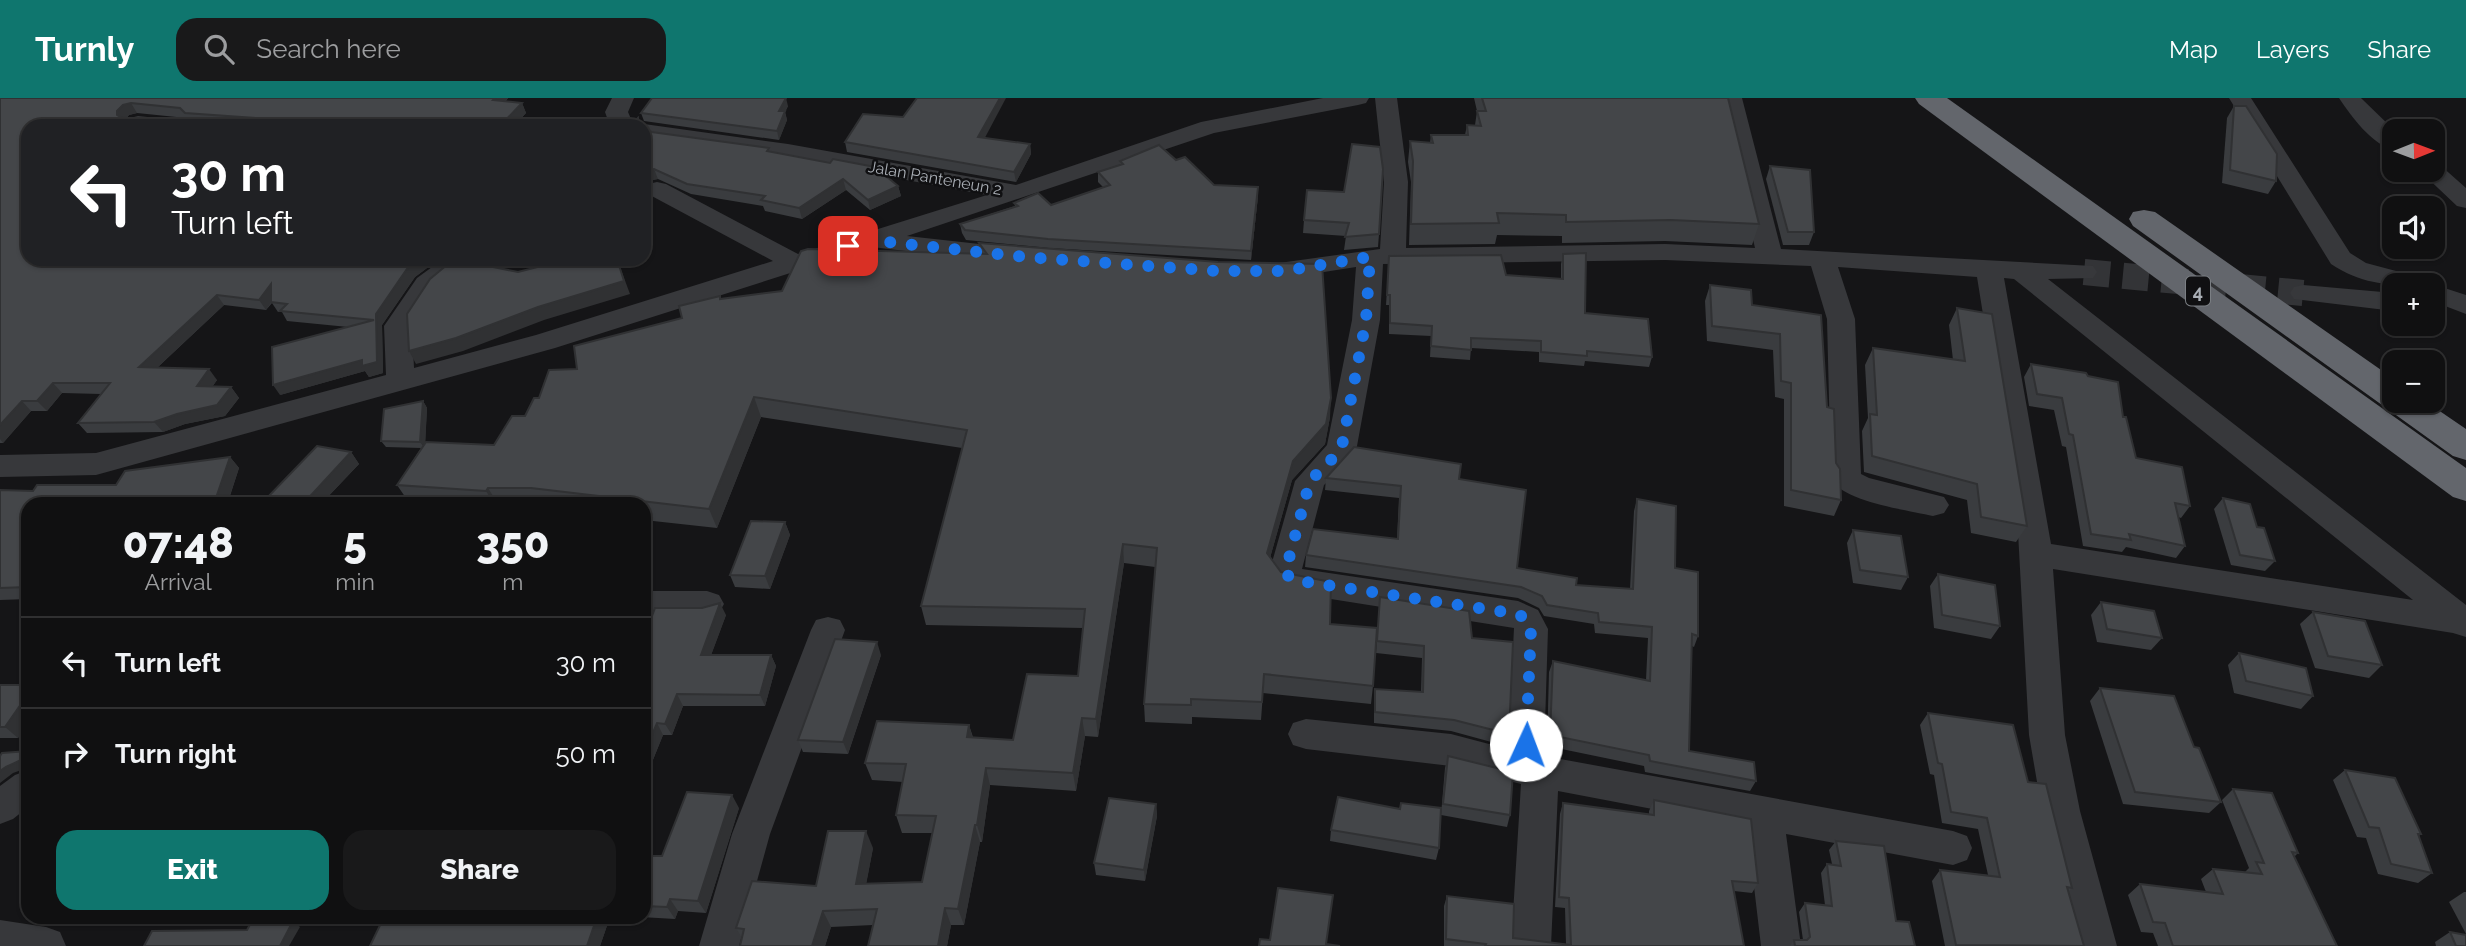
<!DOCTYPE html>
<html lang="en">
<head>
<meta charset="utf-8">
<style>
	body { margin:0; font-family:Raleway,sans-serif; background:#19191a; color:#f1f3f6; height:100vh; display:flex; flex-direction:column; font-size:26px; white-space:nowrap }
	* { box-sizing:border-box; margin:0 }
	p { font-size:23px; color:#9c9d9f }
	.icon { flex:none; width:38px; height:38px; fill:none; stroke:currentColor; stroke-width:2; stroke-linecap:round; stroke-linejoin:round }
	.map { position:relative; flex:1; overflow:hidden }
	.panel { position:absolute; left:21px; top:399px; width:630px; height:427px; display:flex; flex-direction:column; background:#101011; border-radius:21px; box-shadow:0 2px 5px #0004,0 0 0 2px #303031 }
	.panel>* { flex:none }
	.top-card { position:absolute; left:21px; top:21px; width:630px; height:147px; border-radius:21px; box-shadow:0 2px 5px #0004,0 0 0 2px #303031; background:#202124; color:#fff; overflow:hidden }
	.needle { width:46px; rotate:89deg }
	.tools { position:absolute; left:2382px; top:21px; display:grid; gap:14px }
	.tools a { display:grid; place-items:center; width:63px; height:63px; border-radius:14px; background:#101011; box-shadow:0 2px 5px #0004,0 0 0 2px #303031; font-size:35px }
	.pin { position:absolute; display:grid; place-items:center; width:60px; height:60px; color:#fff; margin:-30px; border-radius:14px; box-shadow:0 4px 10px #0006 }
	.me { position:absolute; width:77px; margin:-38px; rotate:2deg; stroke-linejoin:round; filter:drop-shadow(0 0 5px #0008) }
	.turn { display:flex; align-items:center; gap:24px; height:147px; padding:0 35px; font-size:32px }
	.turn .icon { width:91px; height:91px; stroke-width:2.5 }
	.turn b { display:block; font-size:49px; line-height:60px }
	.eta { display:flex; justify-content:space-evenly; align-items:center; height:119px; text-align:center }
	.eta b { font-size:42px; font-weight:800; line-height:49px }
	.primary-button { display:flex; gap:14px; margin-top:auto; padding:14px 35px }
	.primary-button a { flex:1; height:80px; border-radius:21px; background:#0f766e; color:#fff; font-size:28px; font-weight:800; line-height:80px; text-align:center }
	.primary-button a+a { background:#19191a; color:#f1f3f6 }
	ul { padding:0; list-style:none }
	li { display:flex; align-items:center; gap:21px; height:91px; padding:0 35px; border-top:2px solid #303031 }
	li div { flex:1 }
	li b { display:block; font-size:26px }
	li em { font-style:normal }
	header { display:flex; align-items:center; gap:42px; box-sizing:border-box; height:98px; padding:0 35px; background:#0f766e; color:#fff }
	header strong { font-size:33px }
	nav { display:flex; gap:38px; margin-inline-start:auto; font-size:24px }
	.search { width:490px; height:63px; background:#19191a; display:flex; align-items:center; gap:18px; box-sizing:border-box; padding:0 24px; border-radius:21px; color:#9c9d9f; font-size:26px }
	.map>svg:first-child { display:block }
	.lines { fill:none; stroke-linecap:round; stroke-linejoin:round }
	.minor-tunnel { stroke:#333437; stroke-width:26; stroke-dasharray:26 13; stroke-linecap:butt }
	.minor { fill:#37383b; fill-rule:evenodd }
	.highway { fill:#63666c; fill-rule:evenodd }
	.wall { fill:#3a3c3f }
	.shaded-wall { fill:#303133 }
	.building { fill:#444649; stroke:#303133; stroke-width:2 }
	.route { stroke:#1a73e8; stroke-width:12; stroke-dasharray:0 21.6 }
	.labels { text-anchor:middle; dominant-baseline:central; stroke-width:5; stroke-linejoin:round; paint-order:stroke }
	.far-street-label { font-size:16px; fill:#a9aeb5; stroke:#101012 }
	.shield { fill:#101012; stroke:#7b7f84; stroke-width:2 }
	.shield-label { font-size:18px; font-weight:bold; fill:#a9aeb5 }
</style>
</head>
<body>
<header>
<strong>Turnly</strong>
<div class="search"><svg class="icon" aria-label="search" viewBox="0 0 24 24"><circle cx="10" cy="10" r="6"/><path d="M15 15l6 6"/></svg>Search here</div>
<nav><a>Map</a><a>Layers</a><a>Share</a></nav>
</header>
<div class="map">
<svg width="2466" height="848" viewBox="0 0 2466 848">
	<rect width="100%" height="100%" fill="#151517"/>
	<g class="lines">
		<path class="minor-tunnel" d="M2084 174 2303 195"/>
		<g class="minor">
			<path d="M612 0H634L628 14 634 28H610L605 14Z"/>
			<path d="M1323 0H1369L1366 5 1358 7 1214 35 907 138 1024 151 1033 153 1037 159 1033 165 1024 167 872 149 555 250 96 377 0 379V357L96 355 386 277 384 228 417 180 443 161H473L435 192 412 228 414 270 536 237 773 163 648 96 645 91 648 86 657 84 666 86 798 156 987 97 788 60 644 40V28H636L644 26 788 46 1016 87 1201 24Z"/>
			<path d="M1375 0H1397L1408 84 1406 150 1665 146 1755 150 1720 0H1742L1781 151 2093 168 2097 174 2093 180 2048 181 2466 507V539L2453 535 2053 471 2065 637 2080 713 2117 848H2077L2042 713 2029 637 2018 434 1977 179 1838 169 1855 221 1861 376 1869 380 1944 399 1949 407 1944 415 1933 418C1907 412 1844 404 1831 381L1827 221 1811 168 1665 162 1383 166 1380 222 1357 348 1348 364 1324 387 1302 471 1518 503 1538 512 1548 531 1544 658 1953 733 1967 738 1972 750 1967 762 1953 767 1786 736 1801 848H1761L1747 729 1558 693 1551 848H1511L1521 686 1451 668 1306 651 1293 647 1288 636 1293 625 1306 621 1451 636 1508 651 1514 530 1293 495 1281 491 1269 475 1295 383 1327 347 1352 222 1356 169 1279 181 1270 179 1266 173 1270 167 1279 165 1380 151 1384 84ZM2004 180 2014 181 2413 502 2051 446Z"/>
			<path d="M2229 0H2251L2350 155 2366 165 2426 181 2429 185 2466 197V216L2432 203V187C2393 187 2366 189 2331 166Z"/>
			<path d="M2339 0H2361L2395 33 2394 52C2372 47 2351 18 2339 0Z"/>
			<path d="M138 18 186 23 190 28H129L126 25 130 20Z"/>
			<path d="M2432 65 2440 67 2466 90V110L2457 108 2419 72H2432Z"/>
			<path d="M2303 187 2394 195V213L2294 201 2290 195 2294 189Z"/>
			<path d="M644 493H707L719 497 724 506 719 515 707 519H644Z"/>
			<path d="M828 519 840 522 845 532 770 736 739 848H699L732 736 811 532 816 522Z"/>
			<path d="M28 672V709L13 721 0 726V688L15 677Z"/>
			<path d="M0 822 46 829 60 834 66 848H0Z"/>
		</g>
		<g class="highway">
			<path d="M1915 0H1947L2466 370V403L2453 399 1919 6Z"/>
			<path d="M2144 112 2155 114 2394 281V303H2425L2466 331V362L2453 358 2133 128 2129 121 2133 114Z"/>
		</g>
	</g>
	<g class="wall">
		<path d="M0 0H508L506 3 522 5 526 15 514 28H228L191 25 186 20 137 15 129 17 125 22 28 28V161H439L415 179 382 227 383 275 369 279 365 273 280 297 348 229 287 223 282 214H278L272 205 266 212 224 207 158 269 217 282 212 289H231L239 300 225 318 185 326 163 334 87 335 78 325 101 296 62 295 47 313H31L3 345H0Z"/>
		<path d="M1474 0H1728L1759 126 1752 147 1665 143 1562 145V138L1497 137 1495 146 1409 147 1411 84 1408 64 1410 43 1430 45 1431 37H1465L1467 27H1475L1477 13Z"/>
		<path d="M788 8 785 14 787 22 779 42 644 23 641 15Z"/>
		<path d="M2234 8 2276 83 2268 96 2222 85 2227 20Z"/>
		<path d="M644 33 770 54 898 88 901 98 870 112 846 92 802 121 765 113 763 108 691 96 658 81 647 83Z"/>
		<path d="M985 40 1030 46 1031 56 1016 84 847 54 845 44Z"/>
		<path d="M1176 62 1214 87 1258 98 1251 162 1049 150 966 142 962 135 960 126 1015 108 1014 105 1051 107 1103 89 1098 84V74L1120 67V63Z"/>
		<path d="M1770 68 1814 134 1809 147H1783L1766 81Z"/>
		<path d="M1344 94 1379 136 1378 149 1344 152 1346 138 1303 135 1304 122Z"/>
		<path d="M979 145 1330 319 1325 346 1292 382 1270 460 1281 474 1330 526 1373 588 1371 606 1263 595 1261 622 1192 619V626L1145 624 1144 606 1155 469 1124 465 1098 639 1085 638 1076 693 990 687 982 744H980L964 827H951L947 848H868L873 827 831 829 825 848H740L742 840 736 830 816 788 873 750 866 786 922 784 933 735H902L896 717 903 684 872 682 865 665 969 627 973 639 1013 642 1078 578 1083 530 926 527 921 508 962 350 761 319 717 430 644 422V406H410L397 387 421 350 386 349 381 343 423 303 427 310 425 345 494 347 525 318 539 300 577 271 721 201 782 193 981 156Z"/>
		<path d="M1563 156 1585 215 1652 259 1649 269 1585 263 1584 268 1539 264V254L1471 250 1470 262 1430 259 1431 238 1389 236V207H1386L1389 158 1506 177 1561 181V166Z"/>
		<path d="M1710 187 1752 207 1821 217 1827 309 1841 402 1834 418 1784 408V301L1775 299 1773 252 1707 243 1705 203Z"/>
		<path d="M1957 210 2027 428 2016 444 1971 435 1967 402 1864 374 1862 333 1868 320 1865 267 1873 250 1953 262 1949 227Z"/>
		<path d="M2031 266 2088 278 2123 319 2136 360 2190 408 2181 420 2178 419 2185 448 2176 460 2126 449 2122 454 2083 448 2066 349 2062 348 2054 312 2029 308 2024 279Z"/>
		<path d="M351 354 359 366 321 406H28V501L0 502V392L33 393 116 387 230 359 239 370 230 398 266 401Z"/>
		<path d="M1326 380 1459 381 1517 470 1576 487 1630 491 1634 413 1637 401 1675 470 1698 538 1694 549 1692 548 1689 653 1756 683 1750 693 1645 674 1644 668 1547 648 1549 574 1553 563 1646 582 1648 540 1595 535 1594 526 1544 518 1539 510 1518 500 1305 469 1306 457 1397 441 1399 400 1325 392Z"/>
		<path d="M2223 400 2257 429 2275 463 2265 473 2231 467 2214 411Z"/>
		<path d="M785 424 790 437 770 491 735 489 730 477Z"/>
		<path d="M1853 432 1908 479 1901 492 1853 485 1847 445Z"/>
		<path d="M1938 476 2000 528 1991 541 1934 530 1930 488Z"/>
		<path d="M1380 499 1472 540 1509 636 1506 648 1451 633 1374 625V603L1375 591 1421 594 1422 560 1376 555Z"/>
		<path d="M2101 504 2162 540 2151 552 2097 544 2091 517Z"/>
		<path d="M2313 514 2382 567 2369 580 2315 570 2300 526Z"/>
		<path d="M726 517 711 557H771L776 568 765 608H683L672 637H663L644 684V518Z"/>
		<path d="M2239 555 2313 598 2301 611 2234 595 2228 567Z"/>
		<path d="M881 557 848 656 803 654 798 642Z"/>
		<path d="M0 587H28V626L18 640H0Z"/>
		<path d="M2100 590 2194 649 2221 704 2209 715 2123 706 2090 603Z"/>
		<path d="M1928 615 2028 684 2072 790 2068 794 2084 848H1945L1932 783 1940 772 1988 777 1978 731 1942 725 1934 677 1930 676 1920 627Z"/>
		<path d="M1448 658 1510 717 1507 729 1441 717 1445 670Z"/>
		<path d="M2345 672 2421 736 2419 738 2432 775 2418 785 2378 776 2366 740 2357 739 2333 682Z"/>
		<path d="M2233 691 2298 755 2294 759 2337 848H2158L2153 835 2141 834 2128 797 2140 786 2206 794 2201 781 2213 771 2245 774 2249 770 2222 702Z"/>
		<path d="M1654 702 1758 785 1752 795 1734 793 1744 848H1444V808L1447 798 1513 840 1566 846 1565 810 1555 809 1560 716 1563 705 1649 716V713Z"/>
		<path d="M1401 705 1439 750 1436 762 1330 743 1331 732 1400 711Z"/>
		<path d="M1156 706 1157 718 1145 783 1096 777 1094 765Z"/>
		<path d="M739 710 706 815 678 813 675 821 641 819H644V758H662Z"/>
		<path d="M1836 743 1896 823 1915 848H1790L1794 842H1803L1799 814 1805 805 1825 807 1821 775 1827 766H1832L1829 752Z"/>
		<path d="M2464 794H2466V836L2449 804Z"/>
		<path d="M351 819H610L600 848H370L382 824 354 822Z"/>
		<path d="M2450 834 2466 848H2436L2435 844Z"/>
	</g>
	<g class="shaded-wall">
		<path d="M495 0H508L497 12 493 2Z"/>
		<path d="M786 0 788 8 785 14 787 22 779 42 777 33 779 13Z"/>
		<path d="M1000 0H1006L980 49 978 39Z"/>
		<path d="M131 5 137 15 129 17 125 22 129 28H115L117 13 123 7Z"/>
		<path d="M522 5 526 15 514 28H500Z"/>
		<path d="M1030 46 1031 56 1016 84 1014 74Z"/>
		<path d="M654 71 658 81 647 83 644 86V73Z"/>
		<path d="M843 81 846 92 802 121 799 110Z"/>
		<path d="M898 88 901 98 870 112 868 102Z"/>
		<path d="M1258 89V98L1251 162V153Z"/>
		<path d="M419 161H439L415 179 382 227 383 275 369 279 365 273 280 297 273 287 362 262 376 216 409 168Z"/>
		<path d="M617 161 630 196 544 222 463 253 416 266 409 253Z"/>
		<path d="M271 186 277 196 266 212 259 202Z"/>
		<path d="M217 197 224 207 147 279 139 269Z"/>
		<path d="M209 271 217 282 205 299 197 288Z"/>
		<path d="M53 285 62 295 47 313 37 303Z"/>
		<path d="M231 289 239 300 225 318 185 326 163 334 154 324Z"/>
		<path d="M754 299 761 319 717 430 709 411Z"/>
		<path d="M1331 300 1330 319 1325 346 1292 382 1266 474 1267 455 1293 363Z"/>
		<path d="M22 303 31 313 3 345 0 341V327Z"/>
		<path d="M423 303 427 310 425 351 420 344Z"/>
		<path d="M351 354 359 366 321 406H303Z"/>
		<path d="M230 359 239 370 227 406 217 397Z"/>
		<path d="M488 390 498 406H494L486 393Z"/>
		<path d="M785 424 790 437 770 491 765 478Z"/>
		<path d="M1123 446 1124 465 1098 639 1096 621Z"/>
		<path d="M720 505 726 517 707 568 701 557Z"/>
		<path d="M877 544 881 557 848 656 843 644Z"/>
		<path d="M771 557 776 568 765 608 760 597Z"/>
		<path d="M28 596V626L18 640 5 629Z"/>
		<path d="M677 596 683 608 672 637 665 626Z"/>
		<path d="M1082 620 1085 638 1076 693 1073 675Z"/>
		<path d="M657 625 663 637 644 684V656Z"/>
		<path d="M969 627 974 645 967 639Z"/>
		<path d="M28 657V670L23 666Z"/>
		<path d="M19 663 27 670 13 675 0 685V673L6 669Z"/>
		<path d="M986 670 990 687 982 744 977 727Z"/>
		<path d="M732 697 739 710 706 815 698 803Z"/>
		<path d="M1156 706 1157 718 1145 783 1144 772Z"/>
		<path d="M975 727 980 744 964 827 958 811Z"/>
		<path d="M866 733 873 750 863 803 856 786Z"/>
		<path d="M670 801 678 813 675 821 667 809Z"/>
		<path d="M945 810 951 827 947 848H938Z"/>
		<path d="M823 813 831 829 825 848H812Z"/>
		<path d="M597 819H610L600 848H587Z"/>
		<path d="M293 823 300 829 289 848H280Z"/>
	</g>
	<g class="building">
		<path d="M0 0H495L493 2 522 5 500 28H246L255 20 185 15 180 10 131 5 123 7 117 13V17L124 21 115 28H28V161H419L409 168 376 216 377 264 362 268V262L273 287 272 249 374 222 280 213 287 206 271 204V186L259 202 217 197 139 269 209 271 197 288 231 289 217 307 177 316 154 324 78 325 110 285H53L37 303H22L0 327Z"/>
		<path d="M652 0H786L779 13H785L777 33 641 15Z"/>
		<path d="M917 0H1000L978 39 1030 46 1014 74 845 44 863 16 903 19Z"/>
		<path d="M1482 0H1728L1759 126 1671 122 1566 124V117L1497 115 1499 125 1411 126 1413 63 1410 43 1433 45 1431 37H1468L1467 27 1481 28 1477 13H1486Z"/>
		<path d="M2234 8H2246L2277 56 2276 83 2230 72Z"/>
		<path d="M638 20 639 28H630Z"/>
		<path d="M644 33 769 50 767 53 830 65 833 61 875 69 898 88 868 102 843 81 799 110 761 102 765 98 687 86 654 71 644 73Z"/>
		<path d="M1352 46 1380 49 1383 71 1379 136 1345 139 1349 125 1304 122 1307 92 1344 94Z"/>
		<path d="M1159 47 1176 62 1185 59 1214 87 1258 89 1251 153 1048 141 965 132 960 126 1018 108 1014 105 1038 95 1051 107 1110 87 1098 74 1123 66 1120 63Z"/>
		<path d="M1770 68 1810 72 1814 134H1788Z"/>
		<path d="M979 145 1218 164 1322 166 1331 300 1326 326 1293 363 1267 455 1281 474 1331 484 1330 526 1377 530 1373 588 1264 576 1262 604 1191 601V607L1144 606 1157 450 1123 446 1096 621 1082 620 1073 675 986 670 977 727H975L958 811 945 810 938 848H868L877 811 823 813 812 848H740L744 831 736 830 752 783 816 788 828 733H866L856 786 922 784 936 718 896 717 906 666 865 665 877 623 969 627 967 639 1013 642 1027 576 1078 578 1085 511 921 508 967 332 754 299 709 411 531 390H488L486 393 397 387 426 344 494 347 512 318H525L534 300H539L549 272 577 271 574 248 682 220 679 208 720 198V201L782 193 801 153 808 151 987 156Z"/>
		<path d="M1586 155 1585 215 1648 221 1652 259 1587 253V258L1541 254V243L1471 240V252L1431 248 1432 228 1390 225V197H1387L1389 158 1501 157 1506 177 1563 181V156Z"/>
		<path d="M454 161 518 174 569 161H617L624 183 538 209 456 240 409 253 407 216 430 181Z"/>
		<path d="M1710 187 1751 192 1752 207 1821 217 1827 309 1834 311 1836 365 1840 371 1841 402 1791 392V285L1781 283 1780 236 1712 228Z"/>
		<path d="M1957 210 1992 216 2027 428 1981 419 1977 386 1872 358 1870 316 1877 317 1873 250 1965 263Z"/>
		<path d="M2031 266 2086 275 2088 278 2118 284 2123 319H2126L2136 360 2182 369 2190 408 2175 405 2185 448 2129 436 2131 442 2091 436 2073 337 2069 336 2062 300 2037 296Z"/>
		<path d="M423 303 420 344 381 343 384 311Z"/>
		<path d="M317 348 351 354 303 406H28V489L0 490V392L33 393 37 387H116L125 373 230 359 217 397 266 401Z"/>
		<path d="M1354 349 1461 366 1459 381 1526 392 1517 470 1577 480 1576 487 1633 491 1637 401 1676 408 1675 470 1698 474V538L1692 536 1689 653 1754 664 1756 683 1650 663 1649 657 1550 637 1553 563 1650 583 1652 529 1599 524 1598 515 1547 507 1542 498 1521 489 1306 457 1313 431 1398 441 1401 388 1326 380Z"/>
		<path d="M2223 400 2250 406 2257 429 2264 430 2275 463 2240 457Z"/>
		<path d="M751 423 785 424 765 478 730 477Z"/>
		<path d="M1853 432 1901 438 1908 479 1860 472Z"/>
		<path d="M1938 476 1995 487 2000 528 1942 517Z"/>
		<path d="M1380 499 1469 513 1472 540 1513 544 1509 636 1454 622 1375 614V591L1423 594 1424 548 1377 543Z"/>
		<path d="M2101 504 2154 513 2162 540 2107 531Z"/>
		<path d="M720 505 701 557H771L760 597 677 596 665 626 657 625 644 656V518H652L655 510H702Z"/>
		<path d="M2313 514 2365 523 2382 567 2328 558Z"/>
		<path d="M835 541 877 544 843 644 798 642Z"/>
		<path d="M2239 555 2306 570 2313 598 2246 583Z"/>
		<path d="M0 587H28V596L5 629H0Z"/>
		<path d="M2100 590 2174 598 2194 649 2199 650 2221 704 2135 694Z"/>
		<path d="M1928 615 2013 627 2028 684 2046 686 2072 790 2067 789 2084 848 1956 847 1940 772 2000 779 1987 720 1951 714 1942 666 1938 665Z"/>
		<path d="M28 653V657L23 666 19 663 6 669 0 673V658L2 655Z"/>
		<path d="M1448 658 1513 674 1510 717 1443 706Z"/>
		<path d="M2345 672 2395 680 2421 736H2418L2432 775 2391 766 2379 730 2369 729Z"/>
		<path d="M2233 691 2272 695 2298 755 2292 754 2337 848H2173L2165 825 2153 824 2140 786 2223 796 2213 771 2262 776 2256 764 2264 765Z"/>
		<path d="M687 694 732 697 698 803 670 801 667 809 644 808V758H662Z"/>
		<path d="M1338 699 1400 711 1401 705 1441 710 1439 750 1331 732Z"/>
		<path d="M1109 700 1156 706 1144 772 1094 765Z"/>
		<path d="M1654 702 1751 721 1758 785 1732 783 1744 848H1485L1486 846 1446 841 1447 798 1514 806 1513 840 1571 847 1569 800 1559 799 1563 705 1654 717Z"/>
		<path d="M1836 743 1884 748 1896 823 1909 824 1915 848H1795L1794 842H1807L1810 839 1805 805 1832 808 1827 766 1841 768Z"/>
		<path d="M1278 790 1333 797 1326 846 1340 848H1259L1260 841 1270 842Z"/>
		<path d="M384 819H597L587 848H370Z"/>
		<path d="M253 821 293 823 280 848H144L152 833 247 832Z"/>
		<path d="M2450 834 2466 837V848H2456Z"/>
	</g>
	<g class="lines">
		<path class="route" d="M848 148 869 142 1025 159 1218 173H1283L1370 159 1366 222 1342 348 1337 356 1310 383 1285 475 1293 482 1518 516 1526 521 1531 531 1526 647"/>
	</g>
	<g class="labels">
		<g class="far-street-label">
			<text transform="translate(935 80) rotate(10)">Jalan Panteneun 2</text>
		</g>
		<rect class="shield" x="2186" y="178.5" width="24" height="29" rx="5"/>
		<g class="shield-label">
			<text x="2198" y="193">4</text>
		</g>
	</g>
</svg>
<div class="tools">
<a><svg class="needle" viewBox="-14 -14 28 28"><path d="M0-13l5 13h-10z" fill="#e53935"/><path d="M0 13l5-13h-10z" fill="#9c9d9f"/></svg></a>
<a><svg class="icon" aria-label="sound" viewBox="0 0 24 24"><path d="M4 9h4l5-4v14l-5-4H4zM17 9q2 3 0 6"/></svg></a>
<a>+</a>
<a>−</a>
</div>
<div class="pin" style="left:848px;top:148px;background:#d93025"><svg class="icon" aria-label="arrive" viewBox="0 0 24 24"><path d="M6 21V4h12l-3 4 3 4H6"/></svg></div>
<svg class="me" style="left:1526px;top:647px" viewBox="-20 -20 40 40"><circle r="19" fill="#fff"/><path d="M0-13L10 11 0 6-10 11z" fill="#1a73e8"/></svg>
<div class="top-card">
<div class="turn"><svg class="icon" aria-label="left" viewBox="0 0 24 24"><path d="M17 20v-9H6M10 6l-5 5 5 5"/></svg><div><b>30 m</b>Turn left</div></div>
</div>
<section class="panel">
<div class="eta">
<div><b>07:48</b><p>Arrival</p></div>
<div><b>5</b><p>min</p></div>
<div><b>350</b><p>m</p></div>
</div>
<ul>
<li><svg class="icon" aria-label="left" viewBox="0 0 24 24"><path d="M17 20v-9H6M10 6l-5 5 5 5"/></svg><div><b>Turn left</b></div><em>30 m</em></li>
<li><svg class="icon" aria-label="right" viewBox="0 0 24 24"><path d="M7 20v-9h11M14 6l5 5-5 5"/></svg><div><b>Turn right</b></div><em>50 m</em></li>
</ul>
<div class="primary-button"><a>Exit</a><a>Share</a></div>
</section>
</div>
</body>
</html>
